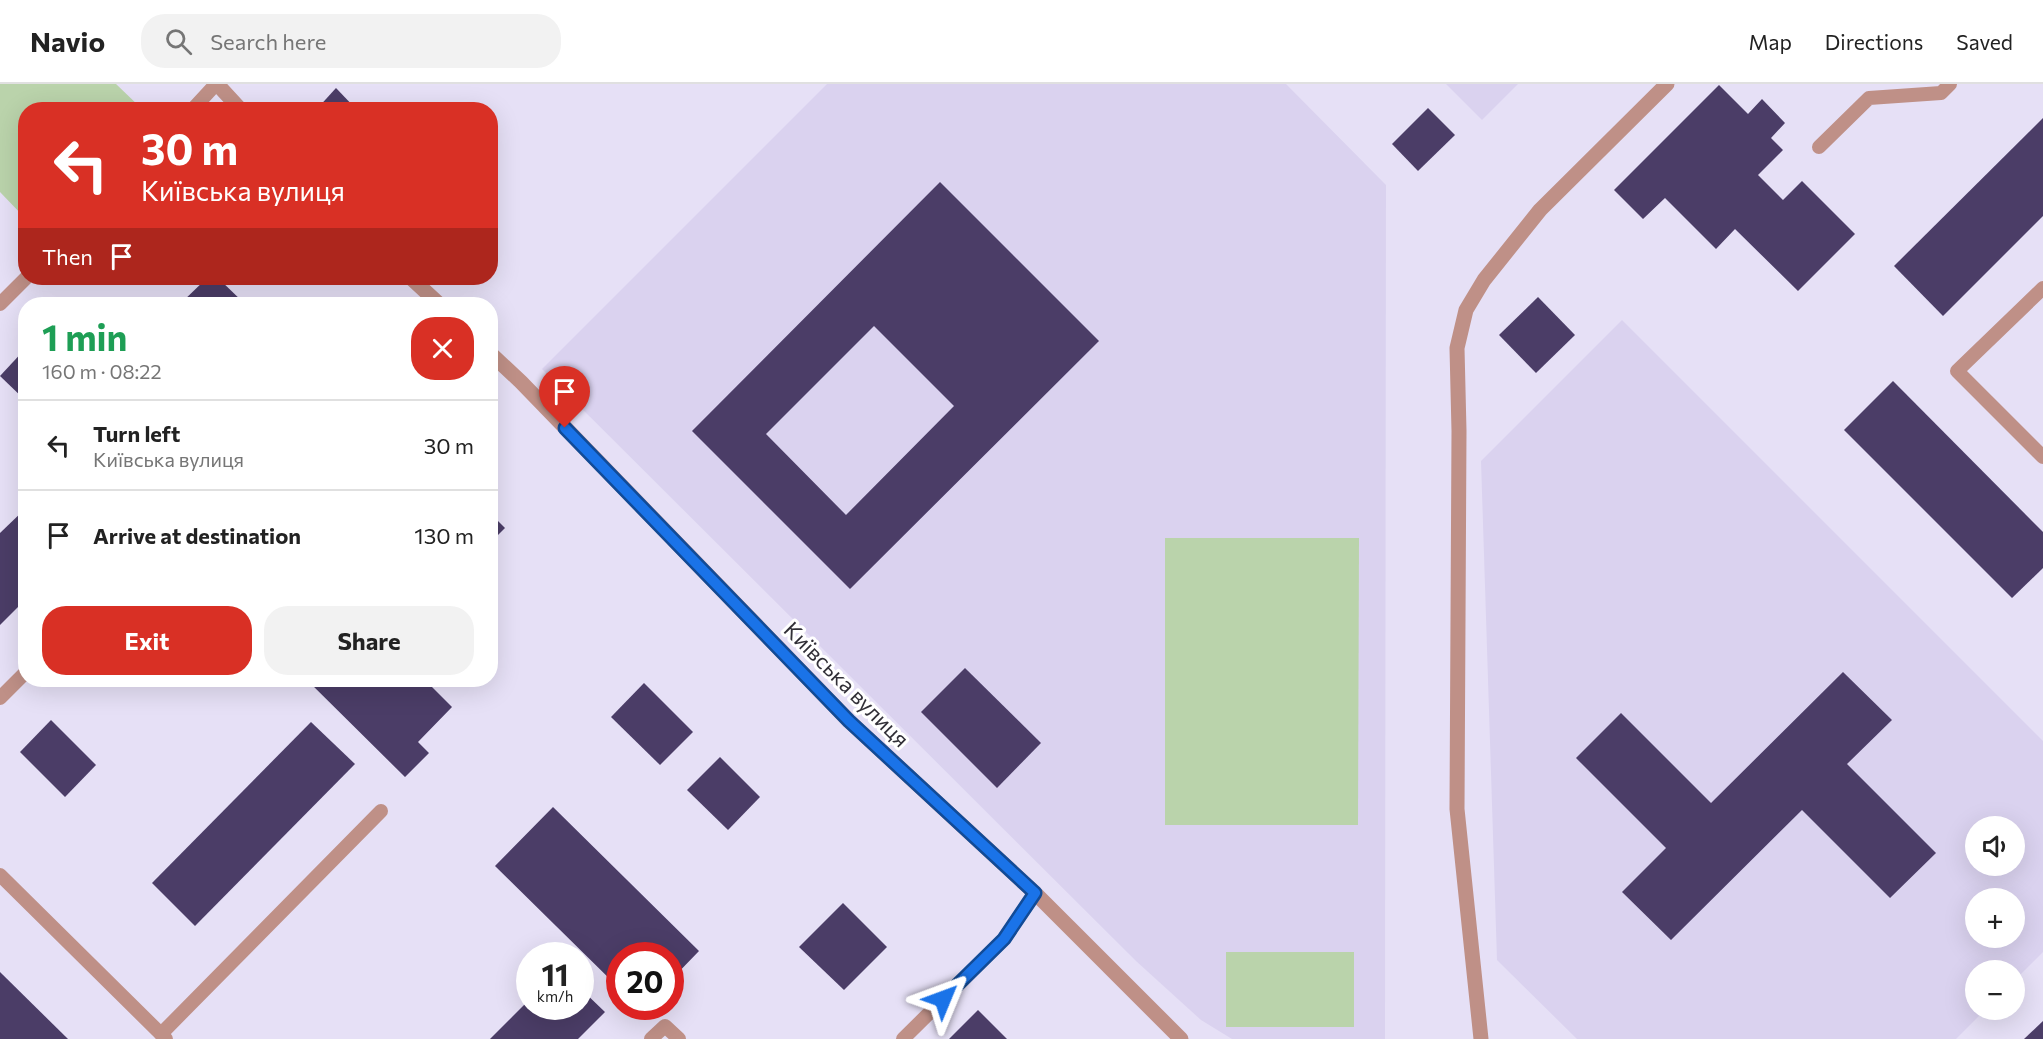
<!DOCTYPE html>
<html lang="en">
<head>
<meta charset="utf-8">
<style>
	body { margin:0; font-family:Commissioner,sans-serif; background:#f2f2f2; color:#222; height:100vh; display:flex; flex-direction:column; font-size:22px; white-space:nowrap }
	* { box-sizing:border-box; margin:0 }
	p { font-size:20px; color:#767676 }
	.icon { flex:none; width:33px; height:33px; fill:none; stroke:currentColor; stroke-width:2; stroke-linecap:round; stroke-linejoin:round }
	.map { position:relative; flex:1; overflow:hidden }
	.details { position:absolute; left:18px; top:213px; width:480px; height:390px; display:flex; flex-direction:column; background:#fff; border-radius:24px; box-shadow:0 6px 24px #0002 }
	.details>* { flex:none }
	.banner { position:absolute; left:18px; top:18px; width:480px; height:183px; border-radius:24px; box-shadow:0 6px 24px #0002; background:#d93025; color:#fff; overflow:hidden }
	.tools { position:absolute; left:1965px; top:732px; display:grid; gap:12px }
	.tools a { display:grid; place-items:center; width:60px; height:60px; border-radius:50%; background:#fff; box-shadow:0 6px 24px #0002; font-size:30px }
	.speed { position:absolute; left:516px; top:858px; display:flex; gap:12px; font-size:30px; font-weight:700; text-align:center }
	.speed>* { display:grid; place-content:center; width:78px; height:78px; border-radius:50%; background:#fff; box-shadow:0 6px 24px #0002; line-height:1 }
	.speed small { font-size:15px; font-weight:400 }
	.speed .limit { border:9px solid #d22; background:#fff; color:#111 }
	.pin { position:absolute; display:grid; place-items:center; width:51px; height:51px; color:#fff; margin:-62px -26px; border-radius:50% 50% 50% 0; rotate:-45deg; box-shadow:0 0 6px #0007 }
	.pin .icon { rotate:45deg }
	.me { position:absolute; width:66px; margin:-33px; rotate:46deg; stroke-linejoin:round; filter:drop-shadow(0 0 4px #0008) }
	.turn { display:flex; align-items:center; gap:21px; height:126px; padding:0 24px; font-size:27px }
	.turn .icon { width:78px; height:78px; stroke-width:2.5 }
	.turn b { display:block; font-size:42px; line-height:51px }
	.then { display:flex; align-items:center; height:57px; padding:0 24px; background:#0003; gap:12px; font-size:22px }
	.round { display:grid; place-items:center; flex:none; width:63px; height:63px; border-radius:24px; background:#f2f2f2 }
	.head { display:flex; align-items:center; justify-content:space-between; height:102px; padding:0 24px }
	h1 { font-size:36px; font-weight:700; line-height:45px; color:#1e9e55 }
	.action { display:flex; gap:12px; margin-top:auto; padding:12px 24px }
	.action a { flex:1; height:69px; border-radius:24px; background:#d93025; color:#fff; font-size:24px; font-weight:700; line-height:69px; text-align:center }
	.action a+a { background:#f2f2f2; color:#222 }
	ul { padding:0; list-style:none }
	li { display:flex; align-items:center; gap:18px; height:90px; padding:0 24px; border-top:2px solid #e0e0e0 }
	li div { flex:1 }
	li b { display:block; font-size:22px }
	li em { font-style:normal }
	header { display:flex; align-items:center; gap:36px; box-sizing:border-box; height:84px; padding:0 30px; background:#fff; border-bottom:2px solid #e0e0e0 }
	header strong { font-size:28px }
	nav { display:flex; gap:33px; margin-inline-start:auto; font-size:21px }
	.search { width:420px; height:54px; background:#f2f2f2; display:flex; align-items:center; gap:15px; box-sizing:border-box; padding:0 21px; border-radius:24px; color:#767676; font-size:22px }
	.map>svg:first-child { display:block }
	.built { fill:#dad2ef; fill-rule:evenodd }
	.green { fill:#bad3ab }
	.building { fill:#4b3d67; fill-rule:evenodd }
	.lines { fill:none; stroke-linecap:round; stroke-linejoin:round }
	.service { stroke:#bf9087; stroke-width:14 }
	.minor { stroke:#bf9087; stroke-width:15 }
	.route-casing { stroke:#114b97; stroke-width:15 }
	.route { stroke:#1a73e8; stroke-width:10 }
	.labels { text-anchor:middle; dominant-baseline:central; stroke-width:6; stroke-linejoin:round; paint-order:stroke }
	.street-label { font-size:22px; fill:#312f37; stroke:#fff }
</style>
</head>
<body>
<header>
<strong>Navio</strong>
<div class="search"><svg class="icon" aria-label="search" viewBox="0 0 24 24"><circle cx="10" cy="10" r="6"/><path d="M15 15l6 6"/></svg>Search here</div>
<nav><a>Map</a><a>Directions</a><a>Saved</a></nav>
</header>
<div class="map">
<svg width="2043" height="955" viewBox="0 0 2043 955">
	<rect width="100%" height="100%" fill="#e6e0f6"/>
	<g class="built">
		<path d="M827 0H1286L1386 101 1385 955H1232L1201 936 1136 877 542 285Z"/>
		<path d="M1446 0H1518L1482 36Z"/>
		<path d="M1622 236 2043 657V868L2015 896 2014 886H1976V926H1985L1956 955H1577L1497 876 1481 377ZM1976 742H2014V782H1976ZM1976 814H2014V854H1976Z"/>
	</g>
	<g class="green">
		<path d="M0 0H116L142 25 26 26 25 134 0 108Z"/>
		<path d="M1165 454H1359L1358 741H1165Z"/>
		<rect x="1226" y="868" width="128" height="75"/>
	</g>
	<g class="building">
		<path d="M1719 1 1748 30 1762 15 1785 39 1771 54 1783 66 1758 91 1783 116 1802 97 1855 150 1798 207 1735 145 1716 165 1665 114 1643 135 1614 106Z"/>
		<path d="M336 4 357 26H316Z"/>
		<path d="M1428 24 1455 51 1418 87 1392 60Z"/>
		<path d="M2043 34V132L1943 232 1894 182Z"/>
		<path d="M940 98 1099 257 850 505 692 347ZM874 242 954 322 846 431 766 350Z"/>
		<path d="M207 194H218L245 220H180Z"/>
		<path d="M1538 213 1575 251 1536 289 1499 251Z"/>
		<path d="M26 264V317L0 292Z"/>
		<path d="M1893 297 2043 448V484L2012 514 1844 346Z"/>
		<path d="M26 424V515L0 541V449Z"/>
		<path d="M490 429 505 444 490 459Z"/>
		<path d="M965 584 1041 659 997 704 921 628Z"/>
		<path d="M1843 588 1892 636 1847 680 1936 769 1890 814 1802 726 1671 856 1622 808 1666 764 1576 674 1621 629 1711 719Z"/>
		<path d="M307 596H425L452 623 418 658 429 669 405 693Z"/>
		<path d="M644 599 693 648 660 681 611 633Z"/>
		<path d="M51 636 96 681 65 713 20 668Z"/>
		<path d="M311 638 355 680 195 842 152 799Z"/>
		<path d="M720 673 760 713 728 746 687 706Z"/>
		<path d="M553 723 699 867 670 897V872H620V905L495 782Z"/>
		<path d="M843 819 887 863 844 906 799 863Z"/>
		<path d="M0 888 68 955H0Z"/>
		<path d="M580 904 605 928 578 955H490L530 915V922H580Z"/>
		<path d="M978 926 1007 955H949Z"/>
		<path d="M2043 937V955H2024Z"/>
	</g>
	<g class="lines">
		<g class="service">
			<path d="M192 26 216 0"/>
			<path d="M1819 63 1869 14 1941 9 1950 0"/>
			<path d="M2043 204 1957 287 2043 373"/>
			<path d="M0 220 26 194"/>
			<path d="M0 614 26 588"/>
			<path d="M0 791 166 955"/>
			<path d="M161 950 381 727"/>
			<path d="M651 955 665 942 679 955"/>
			<path d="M903 955 1004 855 1035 809"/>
		</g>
		<g class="minor">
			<path d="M217 0 241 26"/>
			<path d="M411 194 439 220"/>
			<path d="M490 269 521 298 849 637 1035 809 1181 955"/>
			<path d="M1481 955 1457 725 1459 347 1457 264 1466 226 1484 196 1540 126 1667 0"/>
		</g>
	</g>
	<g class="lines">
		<g class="route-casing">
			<path id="route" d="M565 344 849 637 1035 809 1004 855 943 915"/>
		</g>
		<use href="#route" class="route"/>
	</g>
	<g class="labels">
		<g class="street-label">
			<text transform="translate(847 600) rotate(45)">Київська вулиця</text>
		</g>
	</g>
</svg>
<div class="tools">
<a><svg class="icon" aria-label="sound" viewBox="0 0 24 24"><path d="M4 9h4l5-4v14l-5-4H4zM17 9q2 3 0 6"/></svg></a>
<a>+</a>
<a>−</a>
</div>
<div class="speed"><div>11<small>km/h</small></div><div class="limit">20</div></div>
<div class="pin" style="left:565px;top:344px;background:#d93025"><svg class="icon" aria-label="arrive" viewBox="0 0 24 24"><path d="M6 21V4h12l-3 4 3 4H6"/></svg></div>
<svg class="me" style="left:943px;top:915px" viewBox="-20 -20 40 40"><path d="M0-17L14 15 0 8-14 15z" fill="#1a73e8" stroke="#fff" stroke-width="4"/></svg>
<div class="banner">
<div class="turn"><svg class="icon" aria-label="left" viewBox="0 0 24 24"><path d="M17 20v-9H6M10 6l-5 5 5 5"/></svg><div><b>30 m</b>Київська вулиця</div></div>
<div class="then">Then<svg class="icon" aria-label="arrive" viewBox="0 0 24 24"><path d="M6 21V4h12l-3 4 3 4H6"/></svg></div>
</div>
<section class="details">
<div class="head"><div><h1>1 min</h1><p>160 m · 08:22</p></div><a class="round" style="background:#d93025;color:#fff"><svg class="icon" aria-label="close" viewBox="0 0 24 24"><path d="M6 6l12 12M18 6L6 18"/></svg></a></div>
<ul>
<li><svg class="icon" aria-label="left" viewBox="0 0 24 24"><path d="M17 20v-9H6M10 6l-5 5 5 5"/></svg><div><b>Turn left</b><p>Київська вулиця</p></div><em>30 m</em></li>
<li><svg class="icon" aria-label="arrive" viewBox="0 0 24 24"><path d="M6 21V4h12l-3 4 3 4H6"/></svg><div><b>Arrive at destination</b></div><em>130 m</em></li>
</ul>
<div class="action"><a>Exit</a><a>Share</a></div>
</section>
</div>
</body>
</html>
